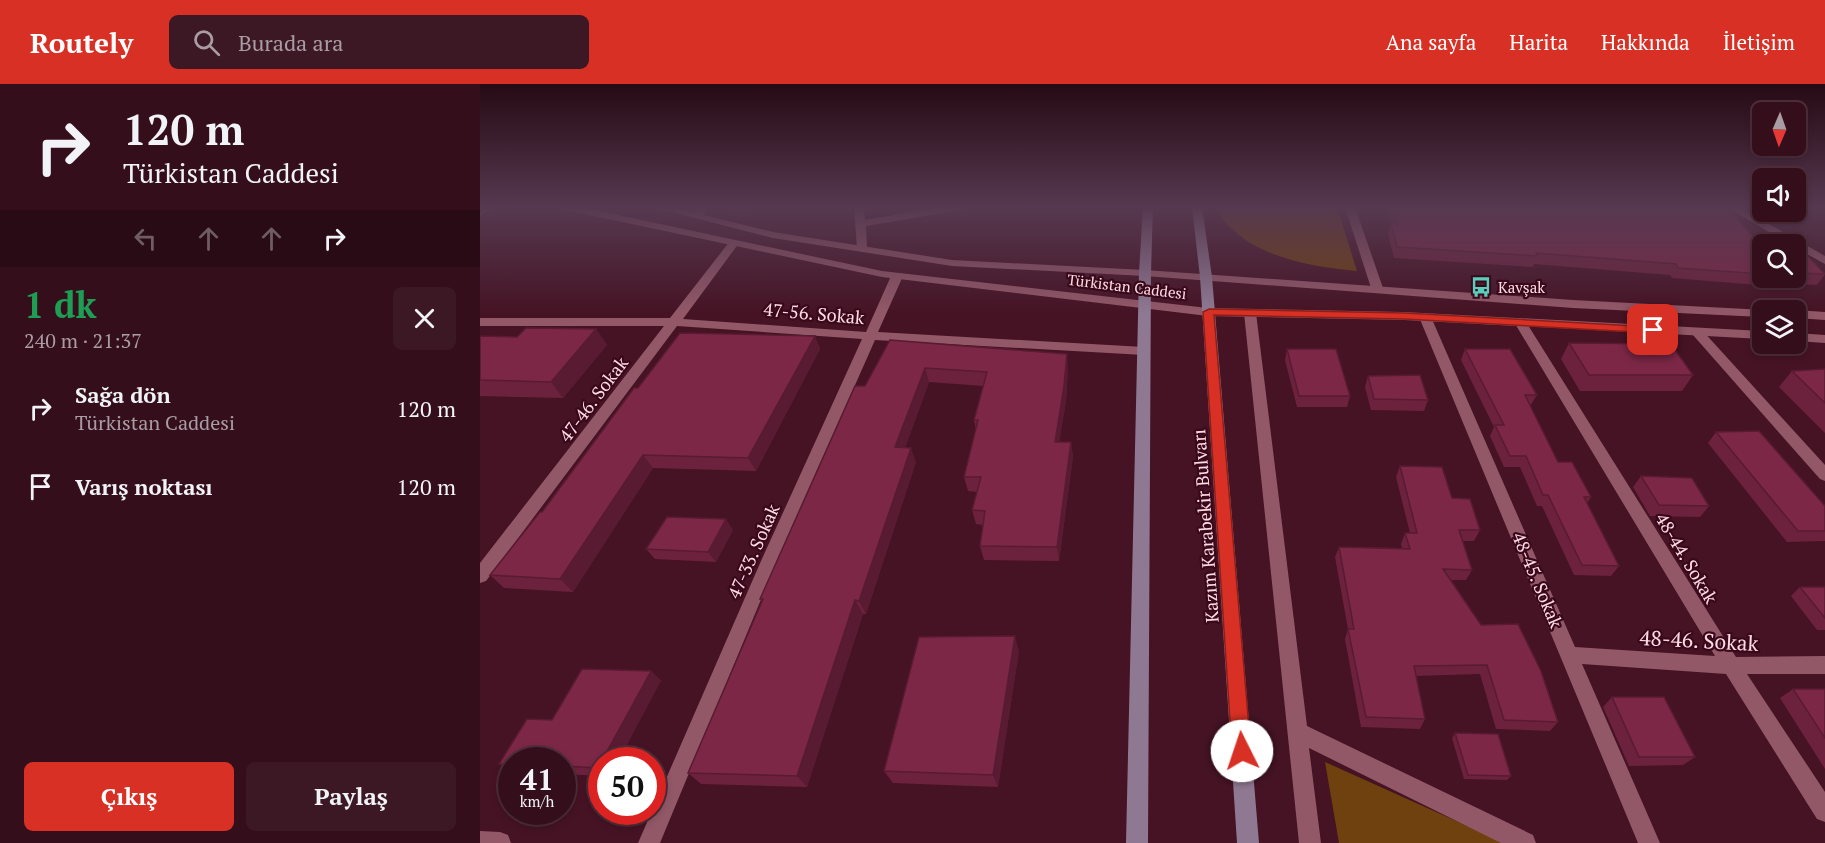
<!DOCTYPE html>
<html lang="tr">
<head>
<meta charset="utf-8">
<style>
	body { margin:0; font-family:"PT Serif",serif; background:#3c1724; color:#f1f3f6; height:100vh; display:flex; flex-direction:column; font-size:22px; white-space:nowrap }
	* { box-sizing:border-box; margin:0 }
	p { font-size:20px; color:#a99ca3 }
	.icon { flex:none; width:33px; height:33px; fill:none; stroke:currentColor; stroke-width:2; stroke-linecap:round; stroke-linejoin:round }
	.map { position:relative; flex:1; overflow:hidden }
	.drawer { display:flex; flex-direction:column; background:#340e1b; width:480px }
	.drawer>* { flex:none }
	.banner { background:#340e1b; color:#f1f3f6; overflow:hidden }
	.needle { width:39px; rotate:182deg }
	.fabs { position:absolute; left:1272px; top:18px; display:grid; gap:12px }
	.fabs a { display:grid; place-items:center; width:54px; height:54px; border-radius:9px; background:#340e1b; box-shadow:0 3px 9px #0003,0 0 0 2px #4e2e3a; font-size:30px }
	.speed { position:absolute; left:18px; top:663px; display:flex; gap:12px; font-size:30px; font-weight:700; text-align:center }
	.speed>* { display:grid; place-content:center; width:78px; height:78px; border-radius:50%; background:#340e1b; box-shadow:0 3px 9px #0003,0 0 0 2px #4e2e3a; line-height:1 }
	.speed small { font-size:15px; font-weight:400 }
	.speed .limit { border:9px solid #d22; background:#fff; color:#111 }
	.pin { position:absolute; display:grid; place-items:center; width:51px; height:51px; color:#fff; margin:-26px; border-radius:12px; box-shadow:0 3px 9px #0006 }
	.me { position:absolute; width:66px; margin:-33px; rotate:356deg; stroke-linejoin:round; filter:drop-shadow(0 0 4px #0008) }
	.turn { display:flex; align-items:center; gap:21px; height:126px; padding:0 24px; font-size:27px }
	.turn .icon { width:78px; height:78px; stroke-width:2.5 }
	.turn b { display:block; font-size:42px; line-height:51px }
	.lanes { display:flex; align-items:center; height:57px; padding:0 24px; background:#0003; justify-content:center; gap:30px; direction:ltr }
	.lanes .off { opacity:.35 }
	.round { display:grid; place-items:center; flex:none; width:63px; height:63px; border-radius:9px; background:#3c1724 }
	.summary { display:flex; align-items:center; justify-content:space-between; height:102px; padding:0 24px }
	h1 { font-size:36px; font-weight:700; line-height:45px; color:#1e9e55 }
	.cta { display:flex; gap:12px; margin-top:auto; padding:12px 24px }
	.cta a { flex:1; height:69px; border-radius:9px; background:#d93025; color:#fff; font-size:24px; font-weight:700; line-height:69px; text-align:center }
	.cta a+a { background:#3c1724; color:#f1f3f6 }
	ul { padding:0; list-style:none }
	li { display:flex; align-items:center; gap:18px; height:78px; padding:0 24px }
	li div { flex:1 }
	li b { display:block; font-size:22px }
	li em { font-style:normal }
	header { display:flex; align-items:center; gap:36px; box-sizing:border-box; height:84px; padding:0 30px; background:#d93025; color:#fff }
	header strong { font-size:28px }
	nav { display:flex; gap:33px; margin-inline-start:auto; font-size:21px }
	.search { width:420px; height:54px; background:#3c1724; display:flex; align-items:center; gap:15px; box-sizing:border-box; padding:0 21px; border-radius:9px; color:#a99ca3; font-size:22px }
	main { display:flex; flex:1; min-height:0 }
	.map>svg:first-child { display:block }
	.green { fill:#6f410e }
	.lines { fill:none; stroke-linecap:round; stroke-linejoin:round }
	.minor { fill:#925868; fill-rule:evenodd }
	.tertiary { fill:#925868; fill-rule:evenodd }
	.secondary { fill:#8f7992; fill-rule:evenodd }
	.wall { fill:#6c223c }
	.shaded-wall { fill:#581b31 }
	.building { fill:#7d2746; stroke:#581b31; stroke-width:1.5 }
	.route { fill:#d93025; stroke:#8d1f18; stroke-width:1.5 }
	.labels { text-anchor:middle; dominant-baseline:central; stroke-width:4.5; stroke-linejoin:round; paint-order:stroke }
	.far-street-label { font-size:15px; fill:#ffdce4; stroke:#3a081b }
	.far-poi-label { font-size:15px; fill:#ffdce4; stroke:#3a081b; text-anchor:start }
	.street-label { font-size:18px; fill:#ffdce4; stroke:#3a081b }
	.near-street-label { font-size:21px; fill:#ffdce4; stroke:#3a081b }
</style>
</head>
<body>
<header>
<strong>Routely</strong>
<div class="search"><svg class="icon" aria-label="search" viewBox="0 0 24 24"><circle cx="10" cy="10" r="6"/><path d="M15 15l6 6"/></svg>Burada ara</div>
<nav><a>Ana sayfa</a><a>Harita</a><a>Hakkında</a><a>İletişim</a></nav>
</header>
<main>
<section class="drawer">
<div class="banner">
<div class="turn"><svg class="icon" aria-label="right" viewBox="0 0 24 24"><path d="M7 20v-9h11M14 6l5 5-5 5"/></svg><div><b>120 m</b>Türkistan Caddesi</div></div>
<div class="lanes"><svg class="icon off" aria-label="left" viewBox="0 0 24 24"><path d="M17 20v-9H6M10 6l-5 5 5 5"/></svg><svg class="icon off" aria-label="ahead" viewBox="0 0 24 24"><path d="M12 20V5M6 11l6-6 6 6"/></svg><svg class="icon off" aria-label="ahead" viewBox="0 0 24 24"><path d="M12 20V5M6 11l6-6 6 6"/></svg><svg class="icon" aria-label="right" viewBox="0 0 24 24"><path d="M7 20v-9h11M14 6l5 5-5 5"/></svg></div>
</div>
<div class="summary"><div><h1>1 dk</h1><p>240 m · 21:37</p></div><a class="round"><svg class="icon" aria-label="close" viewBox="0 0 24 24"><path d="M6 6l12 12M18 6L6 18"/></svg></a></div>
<ul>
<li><svg class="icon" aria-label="right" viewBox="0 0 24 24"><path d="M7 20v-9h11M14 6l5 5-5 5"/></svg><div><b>Sağa dön</b><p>Türkistan Caddesi</p></div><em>120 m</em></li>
<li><svg class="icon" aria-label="arrive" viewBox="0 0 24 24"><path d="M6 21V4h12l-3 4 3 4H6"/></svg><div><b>Varış noktası</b></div><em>120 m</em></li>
</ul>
<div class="cta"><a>Çıkış</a><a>Paylaş</a></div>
</section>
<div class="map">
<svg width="1345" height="759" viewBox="0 0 1345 759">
	<rect width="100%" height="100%" fill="#451324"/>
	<g class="green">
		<path d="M735 123H857L877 187C827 182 762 172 735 123Z"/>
		<path d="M845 678 1025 759H859Z"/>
	</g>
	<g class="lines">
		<g class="minor">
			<path d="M2 123H14L0 132Z"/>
			<path d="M217 123H227L223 135 214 133Z"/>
			<path d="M374 123H384L385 136 462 123H485L480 126 386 142 387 165 382 168 377 165Z"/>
			<path d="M865 123H875L904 207 902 209H894L892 207Z"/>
			<path d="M1247 123H1259L1345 172V180L1316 164V160H1309Z"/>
			<path d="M254 156 259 159 203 235 386 248 411 192 417 189 423 192 398 248 664 263 670 267 664 271 395 256 297 477 180 759H158L281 477 382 255 197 242 6 497 0 499V479L184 242H0V234H190L250 157Z"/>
			<path d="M770 225 776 229 827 642 1053 751 1056 759H1021L829 664 841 759H819L764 229Z"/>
			<path d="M945 229 951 233 1095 563 1235 572 1034 238 1040 234 1046 238 1256 573 1345 572V590H1267L1345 708V738L1337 735 1246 590 1102 580 1180 759H1158L939 233Z"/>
			<path d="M1217 244 1221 245 1345 381V397L1340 395 1213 251 1211 248 1213 245Z"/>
			<path d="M0 747 20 748 28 751 31 759H0Z"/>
		</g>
		<g class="tertiary">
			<path d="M81 123H100L402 187 728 224 924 228 1282 247V255L924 236 728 232 402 193 86 126Z"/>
			<path d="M172 123H190L293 148 472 176 665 186 1093 216 1286 226H1282V233L1093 224 665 192 472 182 293 154Z"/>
			<path d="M1316 226 1345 228V236L1316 234Z"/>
			<path d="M1316 249 1345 251V259L1316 257Z"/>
		</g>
		<g class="secondary">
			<path d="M663 123H673L671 189 668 759H646L659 189Z"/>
			<path d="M712 123H722L732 193 779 759H757L720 193Z"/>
		</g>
	</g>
	<g class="wall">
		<path d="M907 123H1248L1282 164V194H1316V166L1345 190 1337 201 1280 198 1278 201 1192 194 1190 191 1054 180 1053 183 914 174 908 150 911 139H912Z"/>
		<path d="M116 245 127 261 83 314 0 312V252L37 253Z"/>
		<path d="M335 252 340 265 276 387 173 384 93 508 24 504 10 491 62 428 158 304Z"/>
		<path d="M410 256 588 285 586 317 579 358H591L593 373 579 477 504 476 500 462 503 441 496 440 492 426 497 408 488 407 484 393 496 346 494 336 503 302 449 298 425 364 436 378 386 530H383L327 703 221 700 208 689 282 517 280 515 385 302Z"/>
		<path d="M1089 259 1213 291 1202 307H1100L1081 275Z"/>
		<path d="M807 265 870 312 867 323H817L805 276Z"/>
		<path d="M985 265 1057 311 1050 322 1078 378 1111 413 1107 419 1139 482 1131 492 1094 491 1062 422H1057L1040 383H1024L1010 352 1014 343 981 276Z"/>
		<path d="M1345 285V349L1299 303 1312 287Z"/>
		<path d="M888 292 948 316 944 327 891 326 885 303Z"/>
		<path d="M1236 348 1345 422V457L1307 458 1228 359Z"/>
		<path d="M920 382 972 414 1000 446 994 457H982L992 486 986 496H971L1001 541 1078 638 1070 647 1016 645 1000 590 936 592 945 635 940 645 881 643 865 555 868 545 855 473 859 463 922 464 921 460 925 449H930L916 393Z"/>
		<path d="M1161 392 1229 422 1220 433 1170 432 1153 403Z"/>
		<path d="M253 446 236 478 175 475 166 465Z"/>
		<path d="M1320 503H1345V546H1337L1311 512Z"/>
		<path d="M539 567 518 703 413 699 404 687Z"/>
		<path d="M171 587 181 597 122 676V692L82 690V676Z"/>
		<path d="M1313 605H1345V685L1300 614Z"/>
		<path d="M1132 613 1215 673 1203 681 1149 682 1123 623Z"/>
		<path d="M975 649 1031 692 1027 696 984 695 972 654Z"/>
		<path d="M19 680 32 681V688Z"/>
	</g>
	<g class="shaded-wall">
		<path d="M248 123H281L250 128Z"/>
		<path d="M116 245 127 261 83 314 71 298Z"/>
		<path d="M335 252 340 265 276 387 268 374Z"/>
		<path d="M587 270 588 285 586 317 577 372 575 358Z"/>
		<path d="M445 284 449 298 420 378 415 363Z"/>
		<path d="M591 358 593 373 579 477 577 463Z"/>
		<path d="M431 364 436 378 386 530 379 517Z"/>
		<path d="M163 371 173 384 93 508 80 495Z"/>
		<path d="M246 435 253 446 236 478 228 468Z"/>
		<path d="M375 516 383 530 327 703 317 692Z"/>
		<path d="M535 552 539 567 518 703 513 691Z"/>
		<path d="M171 587 181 597 139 676H122Z"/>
	</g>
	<g class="building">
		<path d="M912 123H1248L1282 164V190L1198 184 1196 180 1056 169 1057 172 917 163 911 139 918 140Z"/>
		<path d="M1316 166 1323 167 1345 190 1316 189Z"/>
		<path d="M46 244 116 245 71 298 0 296V252L37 253Z"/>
		<path d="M200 249 335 252 268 374 163 371 80 495 10 491 60 428H62L154 304H158Z"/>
		<path d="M410 256 587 270 584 302 575 358H591L577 463 500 462 505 427 492 426 501 393H484L498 336H494L507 288 445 284 415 363 431 364 379 517 375 516 317 692 208 689 283 515H280L375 302H385Z"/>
		<path d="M1089 259 1191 260 1213 291H1109Z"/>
		<path d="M807 265H856L870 312H819Z"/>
		<path d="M985 265H1030L1057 311H1045L1078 378H1092L1111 413H1104L1139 482 1102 481 1068 411H1063L1046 372H1030L1015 341H1024Z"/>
		<path d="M1345 285V319L1312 287Z"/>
		<path d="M940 291 948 316 894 315 888 292Z"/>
		<path d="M1279 347 1345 422V447H1318L1236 348Z"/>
		<path d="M920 382 962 383 972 414 990 415 1000 446H979L992 486 963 485 1001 541 1038 540 1061 587 1078 638 1024 636 1007 581 934 582 945 635 886 633 868 545H874L859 463 930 465 925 449H937Z"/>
		<path d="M1161 392 1212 394 1229 422 1179 421Z"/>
		<path d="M187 433 246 435 228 468 166 465Z"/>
		<path d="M1320 503H1345V534Z"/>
		<path d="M535 552 513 691 404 687 439 553Z"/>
		<path d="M102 585 171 587 118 684 82 682V676H32V681L19 680 47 635 72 636Z"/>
		<path d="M1313 605H1345V654Z"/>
		<path d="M1132 613H1184L1215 673H1159Z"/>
		<path d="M975 649 1018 650 1031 692 988 691Z"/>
	</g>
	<linearGradient id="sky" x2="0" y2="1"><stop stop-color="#260a14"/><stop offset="0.54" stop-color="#563950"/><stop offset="1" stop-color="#563950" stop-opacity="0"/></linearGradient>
	<rect width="1345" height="229" fill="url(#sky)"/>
	<path class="route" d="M729 225 924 229 1173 243 1179 246 1173 249 924 235 734 231 771 667 768 673 762 676 755 673 752 667 723 228Z"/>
	<defs>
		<g id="bus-bare" transform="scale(1.62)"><path d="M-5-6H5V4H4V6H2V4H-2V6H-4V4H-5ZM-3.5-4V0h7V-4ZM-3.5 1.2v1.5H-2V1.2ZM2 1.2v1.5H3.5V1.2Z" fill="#5acebd" stroke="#3a081b" stroke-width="2.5" paint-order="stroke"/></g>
	</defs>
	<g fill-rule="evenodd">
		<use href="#bus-bare" x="1001" y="203"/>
	</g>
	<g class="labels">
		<g class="far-street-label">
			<text transform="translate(647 202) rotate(7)">Türkistan Caddesi</text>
		</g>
		<g class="far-poi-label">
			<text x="1018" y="203">Kavşak</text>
		</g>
		<g class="street-label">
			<text transform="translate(334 229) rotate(5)">47-56. Sokak</text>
			<text transform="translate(113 315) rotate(-53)">47-46. Sokak</text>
			<text transform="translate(725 442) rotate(-94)">Kazım Karabekir Bulvarı</text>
			<text transform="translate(273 467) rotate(-66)">47-33. Sokak</text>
			<text transform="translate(1207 474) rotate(59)">48-44. Sokak</text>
			<text transform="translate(1058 496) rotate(67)">48-45. Sokak</text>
		</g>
		<g class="near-street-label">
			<text transform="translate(1219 556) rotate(3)">48-46. Sokak</text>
		</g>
	</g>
</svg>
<div class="fabs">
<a><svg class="needle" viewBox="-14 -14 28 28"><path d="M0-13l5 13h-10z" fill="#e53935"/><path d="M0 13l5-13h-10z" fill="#a99ca3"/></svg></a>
<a><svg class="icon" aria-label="sound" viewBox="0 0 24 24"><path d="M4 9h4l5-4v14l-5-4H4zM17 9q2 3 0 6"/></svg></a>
<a><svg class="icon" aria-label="search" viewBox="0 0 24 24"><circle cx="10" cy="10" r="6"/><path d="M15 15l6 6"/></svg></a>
<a><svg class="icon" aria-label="layers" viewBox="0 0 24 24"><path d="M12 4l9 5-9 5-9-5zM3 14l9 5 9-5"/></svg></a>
</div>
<div class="speed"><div>41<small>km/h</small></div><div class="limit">50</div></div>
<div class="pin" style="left:1173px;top:246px;background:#d93025"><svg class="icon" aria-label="arrive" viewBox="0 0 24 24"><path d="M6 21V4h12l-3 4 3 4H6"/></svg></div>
<svg class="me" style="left:762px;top:667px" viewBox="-20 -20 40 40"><circle r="19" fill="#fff"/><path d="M0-13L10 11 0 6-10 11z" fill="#d93025"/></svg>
</div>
</main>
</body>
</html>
